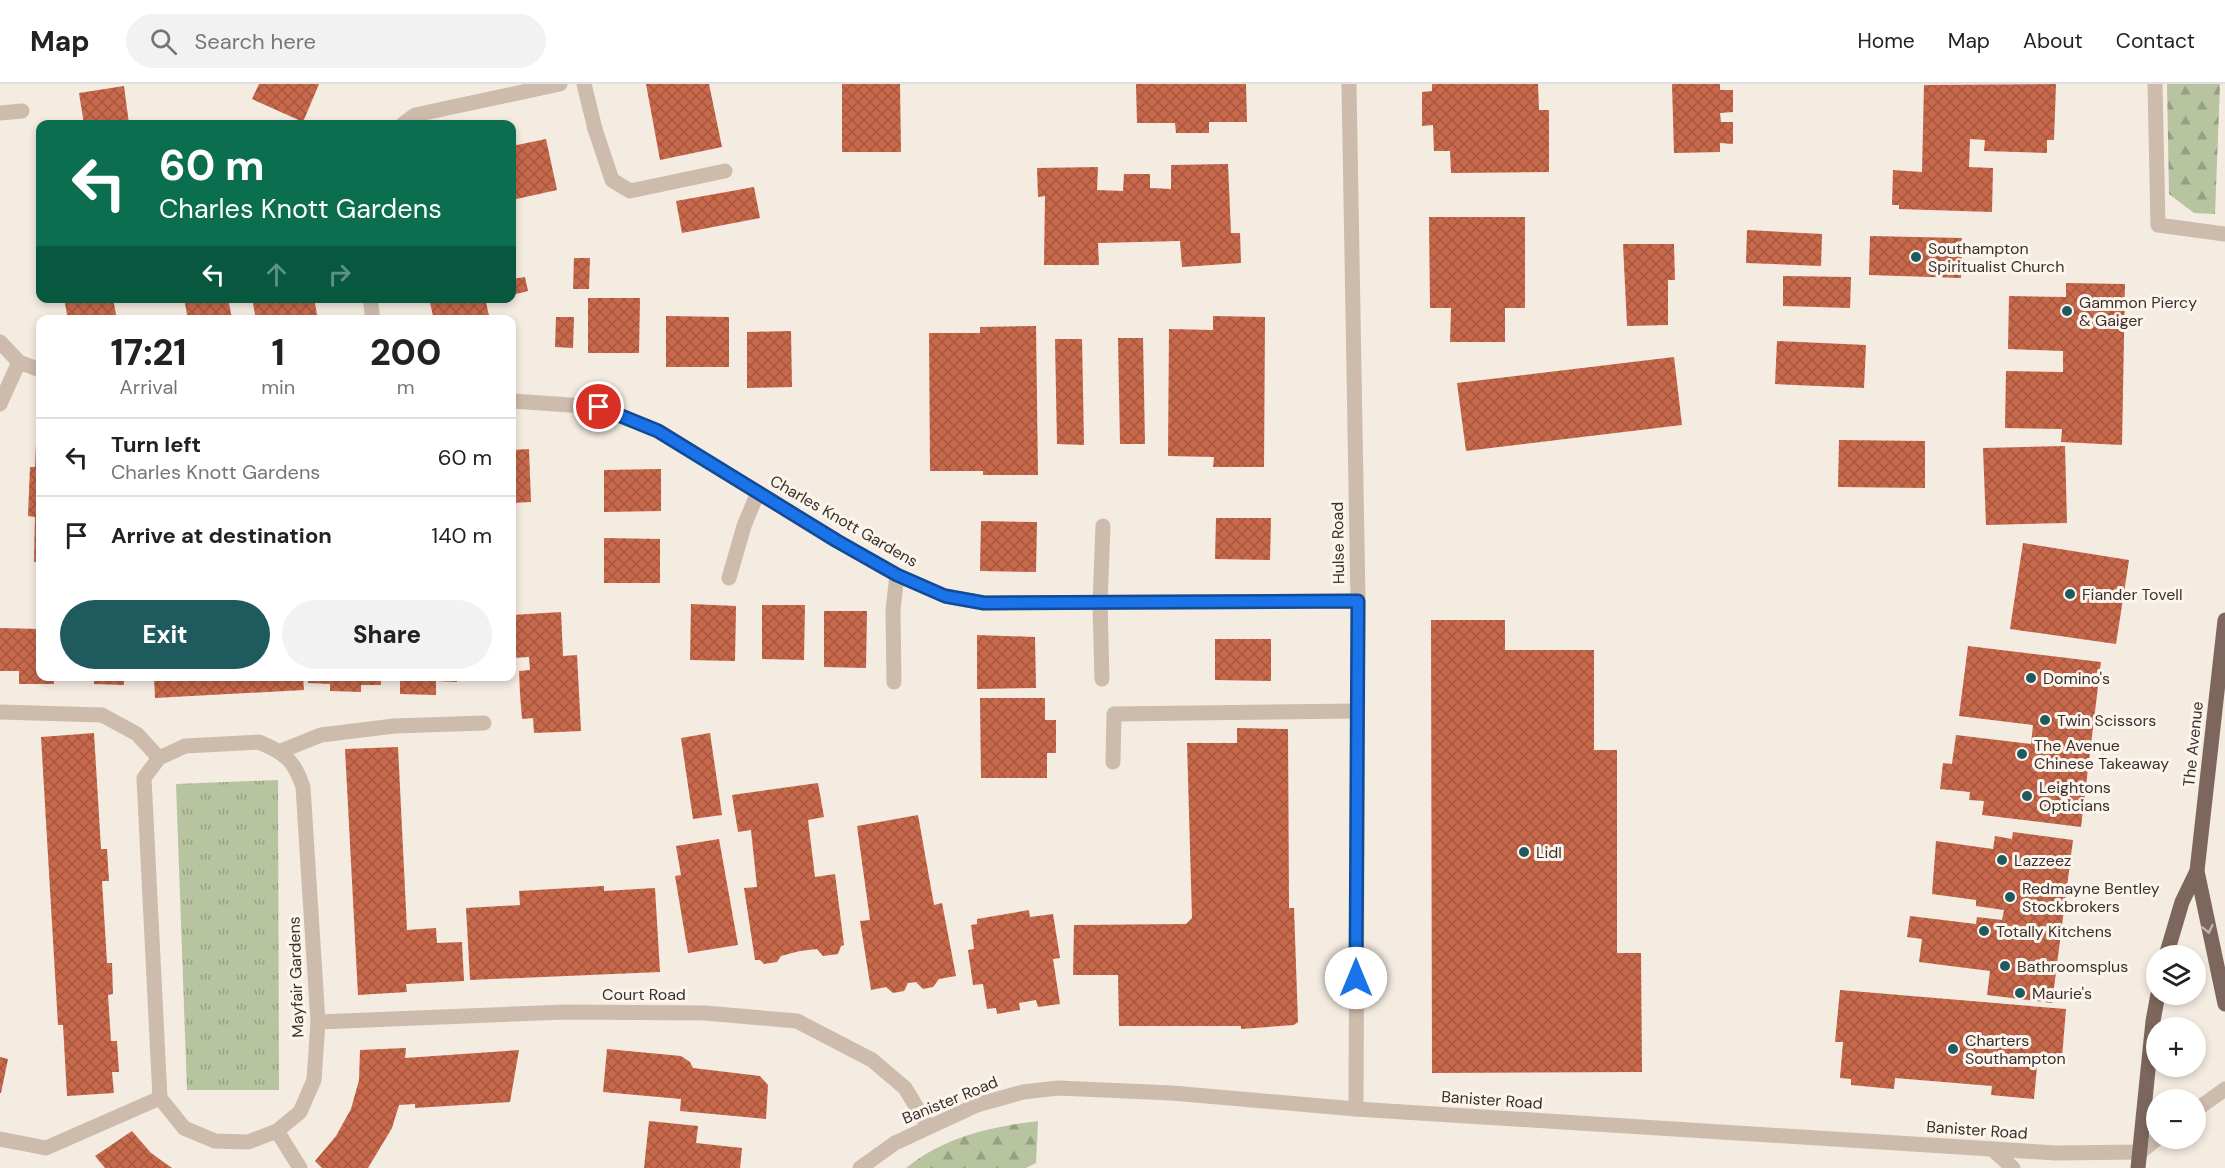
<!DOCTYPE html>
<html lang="en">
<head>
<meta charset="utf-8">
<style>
	body { margin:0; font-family:"DM Sans",sans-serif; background:#f2f2f2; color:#222; height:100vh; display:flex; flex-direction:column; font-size:22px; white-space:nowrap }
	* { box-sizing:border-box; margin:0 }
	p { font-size:20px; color:#767676 }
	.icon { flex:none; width:33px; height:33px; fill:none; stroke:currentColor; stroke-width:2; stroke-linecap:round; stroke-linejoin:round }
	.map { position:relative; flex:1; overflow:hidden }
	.side { position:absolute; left:36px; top:231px; width:480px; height:366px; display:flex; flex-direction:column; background:#fff; border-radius:12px; box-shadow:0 3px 9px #0003 }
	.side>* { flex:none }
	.hud { position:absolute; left:36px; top:36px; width:480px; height:183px; border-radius:12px; box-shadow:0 3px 9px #0003; background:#0b6e4f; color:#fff; overflow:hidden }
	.tools { position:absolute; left:2146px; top:861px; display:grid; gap:12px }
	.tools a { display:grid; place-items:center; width:60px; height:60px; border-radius:50%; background:#fff; box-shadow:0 3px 9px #0003; font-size:30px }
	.pin { position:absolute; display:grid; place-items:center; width:51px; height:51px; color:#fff; margin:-26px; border:3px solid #fff; border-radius:50%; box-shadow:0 2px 6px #0007 }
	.me { position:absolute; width:66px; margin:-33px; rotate:0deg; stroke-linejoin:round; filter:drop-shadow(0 0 4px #0008) }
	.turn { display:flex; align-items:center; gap:21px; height:126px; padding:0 24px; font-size:27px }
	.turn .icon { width:78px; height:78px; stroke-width:2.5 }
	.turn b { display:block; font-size:42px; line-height:51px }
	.lanes { display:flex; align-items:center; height:57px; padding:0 24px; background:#0003; justify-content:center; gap:30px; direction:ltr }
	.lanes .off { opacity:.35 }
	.eta { display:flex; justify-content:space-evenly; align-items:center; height:102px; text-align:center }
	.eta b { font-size:36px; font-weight:800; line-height:42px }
	.action { display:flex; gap:12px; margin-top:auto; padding:12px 24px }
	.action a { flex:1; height:69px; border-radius:36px; background:#1f5a5e; color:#fff; font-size:24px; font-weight:800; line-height:69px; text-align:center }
	.action a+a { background:#f2f2f2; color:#222 }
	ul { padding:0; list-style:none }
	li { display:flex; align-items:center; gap:18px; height:78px; padding:0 24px; border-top:2px solid #e0e0e0 }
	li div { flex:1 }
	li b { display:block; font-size:22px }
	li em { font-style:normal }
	header { display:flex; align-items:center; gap:36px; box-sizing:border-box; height:84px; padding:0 30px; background:#fff; border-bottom:2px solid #e0e0e0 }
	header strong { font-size:28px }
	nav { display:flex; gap:33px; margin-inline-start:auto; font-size:21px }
	.search { width:420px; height:54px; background:#f2f2f2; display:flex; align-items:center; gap:15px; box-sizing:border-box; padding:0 21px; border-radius:33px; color:#767676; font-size:22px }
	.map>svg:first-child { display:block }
	.grass { fill:url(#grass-tufts) }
	.forest { fill:url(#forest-firs) }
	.building { fill:url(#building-cross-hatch) }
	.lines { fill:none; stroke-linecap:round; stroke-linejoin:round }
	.service { stroke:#cdbbac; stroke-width:15 }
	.minor { stroke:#cdbbac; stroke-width:15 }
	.tertiary { stroke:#cdbbac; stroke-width:15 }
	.primary { stroke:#7d675c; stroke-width:15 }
	.oneway { stroke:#c2b5ac }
	.route-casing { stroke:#114b97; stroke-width:15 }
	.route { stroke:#1a73e8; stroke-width:10 }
	.poi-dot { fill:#1f5a5e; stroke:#fbf5ee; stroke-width:2 }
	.labels { text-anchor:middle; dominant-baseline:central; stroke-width:6; stroke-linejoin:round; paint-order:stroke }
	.poi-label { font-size:16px; fill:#3b302b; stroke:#fbf5ee; text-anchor:start }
	.street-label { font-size:16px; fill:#3b302b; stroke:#fbf5ee }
</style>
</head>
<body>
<header>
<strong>Map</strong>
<div class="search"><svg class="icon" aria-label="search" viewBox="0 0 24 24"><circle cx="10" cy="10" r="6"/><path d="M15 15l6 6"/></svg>Search here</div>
<nav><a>Home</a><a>Map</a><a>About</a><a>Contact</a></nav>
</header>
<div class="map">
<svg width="2225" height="1084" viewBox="0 0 2225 1084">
	<defs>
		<pattern id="grass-tufts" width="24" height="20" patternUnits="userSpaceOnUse" patternTransform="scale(1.5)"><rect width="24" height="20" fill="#b8c4a0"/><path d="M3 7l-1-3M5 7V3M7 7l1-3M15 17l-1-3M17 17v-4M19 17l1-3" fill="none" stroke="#97a083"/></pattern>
		<pattern id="forest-firs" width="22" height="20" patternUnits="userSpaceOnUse" patternTransform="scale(1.5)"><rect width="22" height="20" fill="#b8c4a0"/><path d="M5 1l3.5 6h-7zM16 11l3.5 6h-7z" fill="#97a083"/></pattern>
		<pattern id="building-cross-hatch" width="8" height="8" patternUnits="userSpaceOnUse" patternTransform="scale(1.5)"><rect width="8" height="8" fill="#c8694b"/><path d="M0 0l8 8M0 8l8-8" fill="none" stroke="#a4573f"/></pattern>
	</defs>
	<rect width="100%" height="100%" fill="#f4ebe1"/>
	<path class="grass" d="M278 696 279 1006H187L176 700Z"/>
	<g class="forest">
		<path d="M2167 0H2220L2215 130 2194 129 2169 110Z"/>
		<path d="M1038 1037 1036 1079 1026 1084H906C944 1053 990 1043 1038 1037Z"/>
	</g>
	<g class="building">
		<path d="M259 0H319L303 38 252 15Z"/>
		<path d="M646 0H709L722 63 660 76Z"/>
		<path d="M842 0H900L901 68H842Z"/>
		<path d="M1136 0H1246L1247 38H1209V49H1176L1175 39H1137Z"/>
		<path d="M1432 0H1538L1539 26H1549V88L1451 89 1450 67H1434L1433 41 1422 42V8L1432 7Z"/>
		<path d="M1672 0H1720V6H1733V28L1720 29 1721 38H1733V60L1720 59V68L1674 69Z"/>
		<path d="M2056 0 2054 56H2047V69L1984 67 1985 56 1970 55 1969 83 1993 84 1992 128 1899 125V121H1892L1893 86 1922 88 1924 1Z"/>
		<path d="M124 2 129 40H84L79 9Z"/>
		<path d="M546 55 557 106 512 116V62Z"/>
		<path d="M1228 80 1231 149H1240L1241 179 1182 183 1180 157 1098 159 1099 181H1044L1045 112 1038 113 1037 84 1098 83 1097 106 1123 107 1124 90H1150V104L1171 105V81Z"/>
		<path d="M754 103 760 134 682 149 676 117Z"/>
		<path d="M1429 133H1525V224H1505V258H1450L1451 224H1430Z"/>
		<path d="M1747 146 1822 150 1821 182 1746 179Z"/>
		<path d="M1870 152 1962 154 1961 194 1869 191Z"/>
		<path d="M1623 160H1674L1675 196H1668V241L1627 242Z"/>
		<path d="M574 174H590L589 205H573Z"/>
		<path d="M1783 192 1851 193 1850 224 1783 222Z"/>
		<path d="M525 193 528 207 512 211V195Z"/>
		<path d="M2066 199 2125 200 2122 361 2061 358 2062 345 2005 344 2006 287 2063 288V267L2008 265 2009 212 2066 213Z"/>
		<path d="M64 214H113L117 236H68Z"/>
		<path d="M184 214H228L232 235 188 236Z"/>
		<path d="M252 214H314L318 236H256Z"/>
		<path d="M454 214H485L490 236H434L430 219Z"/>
		<path d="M588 214H640L639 269H588Z"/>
		<path d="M666 232 729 233V283H666Z"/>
		<path d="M1213 232 1265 233 1264 383H1213L1214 373 1168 372 1169 245 1213 246Z"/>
		<path d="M556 233H574L573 264 555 263Z"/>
		<path d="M1036 242 1038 391H983V387H930L929 249H980V243Z"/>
		<path d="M791 247 792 303 747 304V248Z"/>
		<path d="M1118 254H1143L1145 360H1120Z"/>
		<path d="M1055 255H1082L1084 361 1057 360Z"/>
		<path d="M1777 257 1866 261 1864 304 1775 300Z"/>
		<path d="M1674 273 1682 341 1466 367 1457 299Z"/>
		<path d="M37 336H40V478H34L35 433 28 432 30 383H35Z"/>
		<path d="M1839 356 1925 357V404L1838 403Z"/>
		<path d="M2065 362 2067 439 1986 441 1983 364Z"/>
		<path d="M529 365 531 418 512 419V366Z"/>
		<path d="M661 385V427L604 428V386Z"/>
		<path d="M1216 434H1271L1270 476 1215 475Z"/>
		<path d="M981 437 1037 438 1036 488 980 487Z"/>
		<path d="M604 454 660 455V499H604Z"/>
		<path d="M2023 459 2129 476 2116 560 2010 545Z"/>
		<path d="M691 520 736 522 735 577 690 576Z"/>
		<path d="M762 521H805L804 576 762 575Z"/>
		<path d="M824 527H867L866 584 824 583Z"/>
		<path d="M561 528 563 572 577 571 581 647 534 649 533 634 522 635 520 610 519 587 530 586 529 573 512 574V531Z"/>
		<path d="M1431 536H1505V566H1594V666H1617V869H1641L1642 988 1432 989Z"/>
		<path d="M0 544 40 545V592H54V600H19V587H0Z"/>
		<path d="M977 551 1035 553 1036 604 977 605Z"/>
		<path d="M1215 555H1271V597L1215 596Z"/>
		<path d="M1968 562 2101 578 2081 743 1982 731 1984 717 1969 716 1970 708 1940 705 1943 679 1952 680 1956 651 2031 660 2033 641 1959 632Z"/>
		<path d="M94 592H124V601L94 600Z"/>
		<path d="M154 592H303L304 606 155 614Z"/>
		<path d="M308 592H457V598L436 597V611L400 610V597H381V601H361V608L330 607V600L308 599Z"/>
		<path d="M980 614H1045V636H1056V669H1047V694H981Z"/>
		<path d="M1237 644 1288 645 1289 824H1294L1298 938 1294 941 1241 945V942H1119L1118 891H1073L1074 841 1186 840 1192 834 1187 659H1237Z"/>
		<path d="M94 649 101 765H107L109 797H102L107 879H112L113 910 108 911 111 957H117L119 988H112L114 1009 67 1012 63 941H58L41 653Z"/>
		<path d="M710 649 722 731 693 735 681 654Z"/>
		<path d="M398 663 407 846 436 844 437 859 462 858 464 897 406 900 407 908 358 911 345 665Z"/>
		<path d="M818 699 824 733 808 736 815 793 835 790 844 861 841 862 838 870 823 872 817 865 800 867 781 872 777 878 764 880 760 876H755L744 804 757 803 751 746 738 748 732 711Z"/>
		<path d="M918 731 934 821 942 819 956 892 939 895 933 903 923 905 916 898 908 899 904 907 893 909 886 903 871 906 860 837 870 836 857 742Z"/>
		<path d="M2013 748 2073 756 2052 919 1987 911 1990 887 1919 878 1922 855 1907 853 1910 832 1976 840 1977 833 2002 836 2004 826 1976 822V816L1932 810 1936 757 1993 765 1995 752 2012 755Z"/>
		<path d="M719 755 738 861 688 869 675 792 681 791 676 762Z"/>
		<path d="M604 802V807L655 804 660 888 470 896 466 824 520 821 519 807Z"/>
		<path d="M1029 826 1030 833 1053 830 1060 874 1053 875 1060 920 1038 923 1036 916 1019 919 1020 926 997 930 996 924 987 925 983 900 973 901 968 866 974 865 971 841 977 840V835Z"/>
		<path d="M1840 906 2066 925 2062 974 2038 972 2034 1015 1991 1011 1992 1002 1895 994 1894 1005 1851 1001V995L1840 994 1843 958H1835Z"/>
		<path d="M406 964 405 974 519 966 510 1018 415 1024V1020L399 1021 392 1044 368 1084H322L315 1077 336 1052 351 1025 359 996 360 966Z"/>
		<path d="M607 965 681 972 690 978 693 984 760 992 768 1001 766 1035 680 1027 681 1015 603 1008Z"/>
		<path d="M0 973 8 975 1 1009H0Z"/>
		<path d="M649 1037 698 1042 696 1059 742 1064 740 1084H644Z"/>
		<path d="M132 1047 151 1069 172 1084H105L95 1072Z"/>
	</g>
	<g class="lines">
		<g class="service">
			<path d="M595 45 612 96 630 107 725 87"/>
			<path d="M0 320 19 278"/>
			<path d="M729 494 744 442 758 408"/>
			<path d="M1102 595 1100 519 1103 442"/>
			<path d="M894 598 893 526 897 491"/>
			<path d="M1113 678 1114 630 1357 627"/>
			<path d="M277 1047 300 1084"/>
		</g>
		<g class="minor">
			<path d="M584 0 595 45"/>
			<path d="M1349 0 1358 517 1356 1025"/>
			<path d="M2155 0 2158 141 2225 150"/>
			<path d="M0 29 22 27"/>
			<path d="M403 40 415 31 560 0"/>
			<path d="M370 214 373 236"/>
			<path d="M0 258 19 278 40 286"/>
			<path d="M512 317 599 323 658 347 837 457 897 491 945 512 984 519 1358 517"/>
			<path d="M0 628 102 631 137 650 159 674"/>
			<path d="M259 658C285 669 294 676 303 703L318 938 314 996 300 1028 277 1047 248 1058 215 1057 184 1044 160 1014 144 694 159 674 185 662Z"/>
			<path d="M281 667 321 651 394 642 484 639"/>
			<path d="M318 938 565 928 705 929 797 937 872 976 905 1004 928 1042"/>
			<path d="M0 1055 46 1064 160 1014"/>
		</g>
		<g class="tertiary">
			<path d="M2196 1026 2225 1005"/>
			<path d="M1992 1065 2013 1084"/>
			<path d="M860 1084 895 1059 977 1021 1023 1008 1058 1004 1172 1009 1356 1025 2056 1069 2140 1068 2158 1054"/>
		</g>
		<g class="primary">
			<path d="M2225 536 2197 787 2225 920"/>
			<path d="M2166 872 2182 818 2197 787"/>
			<path d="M2138 1084 2153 937 2158 910"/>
		</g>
	</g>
	<defs><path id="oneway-chevron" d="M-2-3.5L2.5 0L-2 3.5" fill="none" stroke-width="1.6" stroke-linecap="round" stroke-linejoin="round" transform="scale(1.5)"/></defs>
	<use class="oneway" href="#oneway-chevron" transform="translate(2208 845) rotate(78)"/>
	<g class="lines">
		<g class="route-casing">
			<path id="route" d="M599 323 658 347 837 457 897 491 945 512 984 519 1358 517 1356 894"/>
		</g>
		<use href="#route" class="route"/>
	</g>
	<g class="poi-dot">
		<circle cx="1916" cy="173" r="6"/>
		<circle cx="2067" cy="227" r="6"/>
		<circle cx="2070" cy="510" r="6"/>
		<circle cx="2031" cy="594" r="6"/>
		<circle cx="2045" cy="636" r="6"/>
		<circle cx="2022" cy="670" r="6"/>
		<circle cx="2027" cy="712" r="6"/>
		<circle cx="1524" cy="768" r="6"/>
		<circle cx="2002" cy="776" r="6"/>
		<circle cx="2010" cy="813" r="6"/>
		<circle cx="1984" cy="847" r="6"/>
		<circle cx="2005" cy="882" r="6"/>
		<circle cx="2020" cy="909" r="6"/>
		<circle cx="1953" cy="965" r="6"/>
	</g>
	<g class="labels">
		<g class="poi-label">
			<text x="1928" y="164">Southampton<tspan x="1928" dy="18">Spiritualist Church</tspan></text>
			<text x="2079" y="218">Gammon Piercy<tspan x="2079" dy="18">&amp; Gaiger</tspan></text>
			<text x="2082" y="510">Fiander Tovell</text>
			<text x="2043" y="594">Domino's</text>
			<text x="2057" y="636">Twin Scissors</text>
			<text x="2034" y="661">The Avenue<tspan x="2034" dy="18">Chinese Takeaway</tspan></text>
			<text x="2039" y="703">Leightons<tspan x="2039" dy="18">Opticians</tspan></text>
			<text x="1536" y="768">Lidl</text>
			<text x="2014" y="776">Lazzeez</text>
			<text x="2022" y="804">Redmayne Bentley<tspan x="2022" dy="18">Stockbrokers</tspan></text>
			<text x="1996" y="847">Totally Kitchens</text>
			<text x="2017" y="882">Bathroomsplus</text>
			<text x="2032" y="909">Maurie's</text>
			<text x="1965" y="956">Charters<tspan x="1965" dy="18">Southampton</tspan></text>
		</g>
		<g class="street-label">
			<text transform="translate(844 437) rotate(30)">Charles Knott Gardens</text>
			<text transform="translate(1338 459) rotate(-91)">Hulse Road</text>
			<text transform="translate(2193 660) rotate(-84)">The Avenue</text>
			<text transform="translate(296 893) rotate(-92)">Mayfair Gardens</text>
			<text x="644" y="910">Court Road</text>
			<text transform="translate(950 1016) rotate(-22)">Banister Road</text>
			<text transform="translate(1492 1016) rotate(4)">Banister Road</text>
			<text transform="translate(1977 1046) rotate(4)">Banister Road</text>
		</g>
	</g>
</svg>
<div class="tools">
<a><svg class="icon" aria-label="layers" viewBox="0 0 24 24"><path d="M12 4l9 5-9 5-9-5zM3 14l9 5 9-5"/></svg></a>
<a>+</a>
<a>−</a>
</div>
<div class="pin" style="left:599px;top:323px;background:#d93025"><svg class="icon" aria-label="arrive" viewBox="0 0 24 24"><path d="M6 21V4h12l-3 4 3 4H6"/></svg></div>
<svg class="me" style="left:1356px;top:894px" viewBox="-20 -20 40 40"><circle r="19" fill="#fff"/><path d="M0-13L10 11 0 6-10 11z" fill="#1a73e8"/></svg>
<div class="hud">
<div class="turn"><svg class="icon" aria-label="left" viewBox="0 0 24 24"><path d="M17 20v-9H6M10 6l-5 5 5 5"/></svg><div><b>60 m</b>Charles Knott Gardens</div></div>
<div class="lanes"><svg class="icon" aria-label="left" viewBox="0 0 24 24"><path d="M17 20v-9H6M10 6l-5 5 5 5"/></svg><svg class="icon off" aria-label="ahead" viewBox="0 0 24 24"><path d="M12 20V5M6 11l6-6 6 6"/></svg><svg class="icon off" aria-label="right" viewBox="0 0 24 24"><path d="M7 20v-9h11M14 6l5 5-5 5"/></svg></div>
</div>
<section class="side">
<div class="eta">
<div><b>17:21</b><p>Arrival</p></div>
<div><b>1</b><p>min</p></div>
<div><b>200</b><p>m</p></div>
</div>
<ul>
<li><svg class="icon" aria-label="left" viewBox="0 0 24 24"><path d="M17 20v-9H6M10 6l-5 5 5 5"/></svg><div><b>Turn left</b><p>Charles Knott Gardens</p></div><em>60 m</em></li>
<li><svg class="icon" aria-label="arrive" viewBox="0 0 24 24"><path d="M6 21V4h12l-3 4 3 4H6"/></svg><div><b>Arrive at destination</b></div><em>140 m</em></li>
</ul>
<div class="action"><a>Exit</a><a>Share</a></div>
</section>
</div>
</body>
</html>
